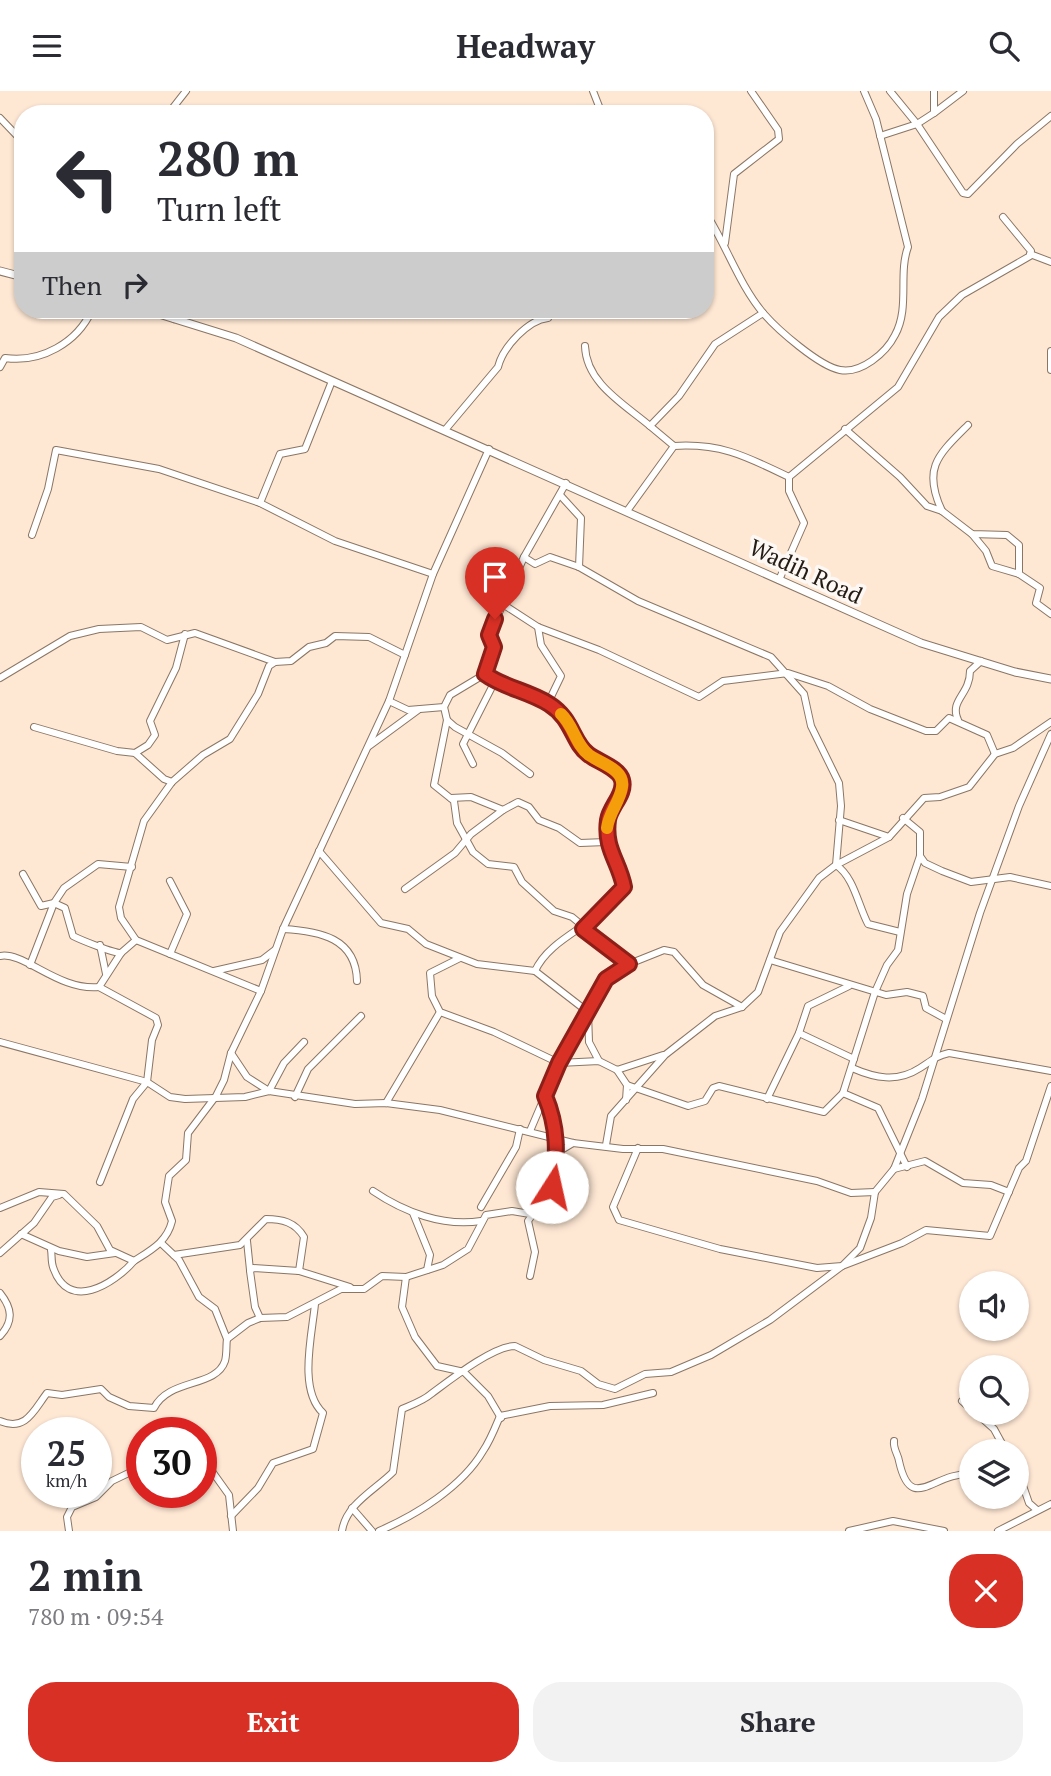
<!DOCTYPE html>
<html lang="en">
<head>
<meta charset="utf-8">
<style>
	body { margin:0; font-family:"PT Serif",serif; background:#f2f2f3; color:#2b2b33; height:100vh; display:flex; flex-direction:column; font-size:26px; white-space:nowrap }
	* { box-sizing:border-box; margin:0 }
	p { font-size:23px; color:#7c7c81 }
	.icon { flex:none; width:38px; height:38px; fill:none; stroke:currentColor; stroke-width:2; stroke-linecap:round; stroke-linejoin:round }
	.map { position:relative; height:1440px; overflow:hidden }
	.sheet { display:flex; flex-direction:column; background:#fff; flex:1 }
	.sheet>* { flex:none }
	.top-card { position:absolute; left:14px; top:14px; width:700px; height:214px; border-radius:28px; box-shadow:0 2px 5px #0004; background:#fff; color:#2b2b33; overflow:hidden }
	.buttons { position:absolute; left:959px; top:1180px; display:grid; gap:14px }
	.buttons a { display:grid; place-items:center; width:70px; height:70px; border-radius:50%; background:#fff; box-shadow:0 2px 5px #0004; font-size:35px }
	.speed { position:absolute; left:21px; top:1326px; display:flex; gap:14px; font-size:35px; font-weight:700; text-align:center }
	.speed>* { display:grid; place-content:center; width:91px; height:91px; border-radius:50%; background:#fff; box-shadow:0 2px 5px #0004; line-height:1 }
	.speed small { font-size:18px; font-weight:400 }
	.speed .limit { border:10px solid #d22; background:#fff; color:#111 }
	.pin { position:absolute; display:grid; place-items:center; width:60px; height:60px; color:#fff; margin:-72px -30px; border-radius:50% 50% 50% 0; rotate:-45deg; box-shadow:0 0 7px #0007 }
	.pin .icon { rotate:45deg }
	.me { position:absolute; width:77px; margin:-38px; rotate:10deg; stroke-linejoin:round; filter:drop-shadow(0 0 5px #0008) }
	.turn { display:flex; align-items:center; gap:24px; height:147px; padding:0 28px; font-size:32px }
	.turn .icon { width:91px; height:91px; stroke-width:2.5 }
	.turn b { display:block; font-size:49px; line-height:60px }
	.then { display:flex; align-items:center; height:66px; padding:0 28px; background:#0003; gap:14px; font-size:26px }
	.round { display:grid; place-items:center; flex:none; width:74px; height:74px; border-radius:28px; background:#f2f2f3 }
	.summary { display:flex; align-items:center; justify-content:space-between; height:119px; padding:0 28px }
	h1 { font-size:42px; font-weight:700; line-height:52px }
	.action { display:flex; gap:14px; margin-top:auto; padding:14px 28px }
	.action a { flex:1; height:80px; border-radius:28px; background:#d93025; color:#fff; font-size:28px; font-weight:700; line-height:80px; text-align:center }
	.action a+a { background:#f2f2f3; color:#2b2b33 }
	header { display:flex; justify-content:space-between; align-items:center; height:91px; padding:0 28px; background:#fff; font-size:32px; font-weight:700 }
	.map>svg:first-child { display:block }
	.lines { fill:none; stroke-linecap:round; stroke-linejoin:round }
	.minor-casing { stroke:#8a7664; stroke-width:8 }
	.tertiary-casing { stroke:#8a7664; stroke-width:9 }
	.minor { stroke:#fff; stroke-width:6 }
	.tertiary { stroke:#fff; stroke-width:7 }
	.route-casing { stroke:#8d1f18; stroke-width:18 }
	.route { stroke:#d93025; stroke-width:12 }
	.slow { stroke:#f59e0b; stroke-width:12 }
	.labels { text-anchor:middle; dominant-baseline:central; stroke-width:7; stroke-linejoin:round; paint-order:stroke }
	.street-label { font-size:23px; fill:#231b14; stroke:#fdf8f4 }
</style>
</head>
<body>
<header><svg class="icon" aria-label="menu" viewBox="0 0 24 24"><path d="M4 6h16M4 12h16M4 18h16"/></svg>Headway<svg class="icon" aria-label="search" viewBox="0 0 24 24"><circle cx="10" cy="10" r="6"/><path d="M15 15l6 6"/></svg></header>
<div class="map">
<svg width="1051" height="1440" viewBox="0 0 1051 1440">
	<rect width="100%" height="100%" fill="#fee7d3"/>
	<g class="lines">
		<g class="minor-casing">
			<g id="minor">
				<path d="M593 0 602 23"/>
				<path d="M890 0 917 33 963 102 968 103 1017 53 1051 25"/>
				<path d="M934 22 963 0"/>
				<path d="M168 23 186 0"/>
				<path d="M0 27 23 51"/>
				<path d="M880 45 917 33 934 22V0"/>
				<path d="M705 121C726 153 739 194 764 223 778 239 819 275 840 279 861 283 886 262 895 244 910 217 898 183 908 156L876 28 864 0"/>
				<path d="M725 152 734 83 779 48 778 39 751 0"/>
				<path d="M1030 163 1051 171"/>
				<path d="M763 222 715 253 679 305 650 335 674 355C722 352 747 366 789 386"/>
				<path d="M174 228 178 219"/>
				<path d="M585 255C586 292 624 313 650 335"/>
				<path d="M1051 260V279"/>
				<path d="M0 276 5 267C41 272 77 252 92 219"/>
				<path d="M845 338 900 386 927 415 942 420 972 443 1007 444 1019 454V483L1040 497 1036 512 1051 523"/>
				<path d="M445 339 498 276C503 256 528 229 548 227"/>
				<path d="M560 404 581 427 579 476"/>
				<path d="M260 412 280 363 305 358 332 290"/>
				<path d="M627 420 674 355"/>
				<path d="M942 420C922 377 938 364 968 334"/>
				<path d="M972 443 986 460 992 475 1019 483"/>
				<path d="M32 444 48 398 56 359 159 378 260 412 335 450 433 483"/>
				<path d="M524 466 535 473 550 466 579 476 638 510 771 566 804 603 811 635 839 692 841 715 836 774C854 786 858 814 868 833L900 841"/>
				<path d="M779 489 804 432 789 400V386L898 296 939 226 962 204 1030 165 1031 160 1003 126"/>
				<path d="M501 512 538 536 599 559 699 606 723 590 788 582 828 595 870 618 926 640H936L949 627 987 644 995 663"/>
				<path d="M538 536 541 554 561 585 548 612"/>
				<path d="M0 587 70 545 99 538 141 536 167 549 195 542 275 571"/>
				<path d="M389 610 408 619 444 616 450 604 485 583 494 556 489 544 524 466 566 392"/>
				<path d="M444 616 447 629 455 636 502 662 530 683"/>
				<path d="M447 629 434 694 454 710 457 732 473 761 488 773 514 776 522 791 554 820 572 826 629 873"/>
				<path d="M958 629C949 609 970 604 970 580L981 570"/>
				<path d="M34 636 117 660 135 662 164 688 172 691"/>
				<path d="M369 655 418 619"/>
				<path d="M135 662 148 654 155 644 150 630 176 577 185 543"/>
				<path d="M451 707 471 706 503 719 518 711 529 716 539 729 559 737 580 752 606 751"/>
				<path d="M903 727 920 741V765L925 772 942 780 971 791 1010 786 1051 795"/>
				<path d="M839 729 889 746"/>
				<path d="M319 760 381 832 408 838 426 853 477 873 535 880C551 844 603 833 624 796L606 751 608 725 622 698 618 682 586 662 570 631 548 612 495 590 463 653 473 673"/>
				<path d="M23 783 41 815 54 812 65 817 73 845C81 849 113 862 121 862"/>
				<path d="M170 790 187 823 170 863"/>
				<path d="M405 798 455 762 471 743 503 719"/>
				<path d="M283 838C320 840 356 847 357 890"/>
				<path d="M100 854 106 883"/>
				<path d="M0 865C24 860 58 900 99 896"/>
				<path d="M460 867 430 882 432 905 440 921 494 941 559 972 599 970 617 979 663 964"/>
				<path d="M770 869 886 904 907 901 923 905 926 917 946 928"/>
				<path d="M30 874 54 812 64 797 98 773 132 776"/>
				<path d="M214 880 262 869 275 859"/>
				<path d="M535 880 588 921 589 951 599 970"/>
				<path d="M849 895 808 915 799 942 854 968"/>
				<path d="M261 900 136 849 121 827 119 816 144 730 172 691 203 664 230 648 258 603 269 575 275 571 291 570 309 556 326 552 335 545 369 546 405 564"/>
				<path d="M0 951 147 991 170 1006 185 1008 245 1006 269 1000 355 1013 386 1012 440 1019 573 1052 623 1058H663L817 1090 851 1102 875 1101"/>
				<path d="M231 962 247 986 269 1000 284 972 304 951"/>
				<path d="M852 977C875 987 897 992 920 977 931 970 936 965 949 962L1051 980"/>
				<path d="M617 979 627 994 626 1009"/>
				<path d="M627 994 688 1015 705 1010 713 997 719 995 824 1021 843 1002 875 901 887 874 898 859 907 803 920 765"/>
				<path d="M843 1002 878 1017 907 1076"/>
				<path d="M546 1005 553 1026 558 1061"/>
				<path d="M295 1006 308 978 361 925"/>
				<path d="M767 1008 799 942"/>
				<path d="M386 1012 440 921"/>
				<path d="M530 1040 559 972 606 888 629 873 664 859 674 861 703 894 742 916"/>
				<path d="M606 1054 611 1025 665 964 715 925 742 916 758 901 780 841 819 787 836 774 889 746 924 707 940 706 969 696 995 663 1013 657 1051 631"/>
				<path d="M638 1057 613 1116 619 1129 720 1158 817 1177 842 1175 902 1152 926 1139 990 1145 1019 1077 1026 1070 1051 995"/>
				<path d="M894 1078 925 1070 963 1092 991 1094 1009 1101"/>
				<path d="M100 1091 133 1008 147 991 152 949 158 934 156 927 99 896 121 862 136 849"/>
				<path d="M373 1100C404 1121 443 1136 481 1130"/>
				<path d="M481 1116 516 1056 520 1038"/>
				<path d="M0 1117 39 1101 64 1103 97 1135 110 1159 134 1170C151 1159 167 1151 172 1130L165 1111 169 1085 186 1069 188 1042 216 1005 224 989 231 962 261 900 283 838 389 610 433 483 489 358"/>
				<path d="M413 1122 430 1164 427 1179"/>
				<path d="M21 1143 59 1160 87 1166 115 1162"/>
				<path d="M247 1150 250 1179"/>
				<path d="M161 1152 179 1169 199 1206 215 1218 227 1248"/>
				<path d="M51 1159C52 1164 51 1170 53 1176 68 1222 114 1193 134 1170"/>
				<path d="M0 1162 34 1132 52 1106 59 1104"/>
				<path d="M174 1164 240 1154 266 1128C282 1128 295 1131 304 1146L299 1180"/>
				<path d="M530 1185 535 1161 528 1130 552 1096 558 1061 573 1052"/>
				<path d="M406 1186 402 1216 415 1246 437 1275 464 1281 488 1305 501 1327"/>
				<path d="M0 1202C12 1217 14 1230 0 1245"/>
				<path d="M260 1227 255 1216 250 1180 253 1177 299 1180 350 1196"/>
				<path d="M962 1310 971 1318"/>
				<path d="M975 1321 994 1338 1006 1360"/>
				<path d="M0 1330C26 1341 34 1319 47 1302L62 1304 101 1298 109 1306 129 1315 154 1317C169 1287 216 1297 225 1270 227 1263 226 1254 227 1248L248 1232 260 1227 287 1226 341 1198H364L382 1185 406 1186 443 1174 468 1158 486 1124 512 1120 530 1123"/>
				<path d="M894 1350C893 1358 898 1363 899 1370 911 1424 933 1381 971 1383"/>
				<path d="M209 1376 229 1404 233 1440"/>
				<path d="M1017 1386H1020L1029 1412 1037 1419"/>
				<path d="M352 1417 372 1440"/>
				<path d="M231 1425 258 1397 273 1372 313 1358 323 1322C298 1299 312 1244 315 1213"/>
				<path d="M69 1440 67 1426 72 1416 96 1406 112 1390 139 1377"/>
				<path d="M342 1440C346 1413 375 1399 393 1381L402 1318C411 1314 423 1310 431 1303 450 1289 493 1255 515 1255L544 1269 581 1280 598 1293 615 1298 645 1283 671 1281 711 1264 770 1229 842 1175 860 1157 871 1127 875 1101 894 1078 922 1008 980 822 1019 715 1051 643"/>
				<path d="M379 1440C416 1424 462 1396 483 1360 490 1350 495 1337 500 1325L550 1315 603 1314 653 1302"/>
				<path d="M849 1440 893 1430 944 1440"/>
				<path d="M998 1440 1051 1413"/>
			</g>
		</g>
		<g class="tertiary-casing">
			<g id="tertiary">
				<path d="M0 180 23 186"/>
				<path d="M146 219 236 247 921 552 1015 581 1051 588"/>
			</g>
		</g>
		<use href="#minor" class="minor"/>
		<use href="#tertiary" class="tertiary"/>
	</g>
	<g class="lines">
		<g class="route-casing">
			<path id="route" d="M495 528 489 544 494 556 485 583C504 597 529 600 549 613 573 628 572 651 588 663 598 671 619 677 622 689 626 703 610 715 608 729 604 758 619 770 624 796L583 838 629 873 606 888 559 972 545 1005C558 1036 558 1064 552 1096"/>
		</g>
		<use href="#route" class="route"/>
		<path class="slow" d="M561 623C574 635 575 653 589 664 600 672 625 678 622 696 620 711 609 721 607 737"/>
	</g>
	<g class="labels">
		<g class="street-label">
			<text transform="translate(806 480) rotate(25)">Wadih Road</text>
		</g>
	</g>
</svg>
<div class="buttons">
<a><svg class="icon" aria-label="sound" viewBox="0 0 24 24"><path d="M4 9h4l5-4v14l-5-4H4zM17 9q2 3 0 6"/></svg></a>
<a><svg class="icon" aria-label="search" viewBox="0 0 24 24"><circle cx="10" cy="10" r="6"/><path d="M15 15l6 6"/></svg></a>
<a><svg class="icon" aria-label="layers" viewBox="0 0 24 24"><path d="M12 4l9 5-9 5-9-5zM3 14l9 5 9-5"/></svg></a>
</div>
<div class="speed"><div>25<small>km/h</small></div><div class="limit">30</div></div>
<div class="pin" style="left:495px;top:528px;background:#d93025"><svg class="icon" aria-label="arrive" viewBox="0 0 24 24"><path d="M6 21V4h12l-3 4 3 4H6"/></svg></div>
<svg class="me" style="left:552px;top:1096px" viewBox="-20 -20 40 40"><circle r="19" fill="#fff"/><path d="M0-13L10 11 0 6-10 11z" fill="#d93025"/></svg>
<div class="top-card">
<div class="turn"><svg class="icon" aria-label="left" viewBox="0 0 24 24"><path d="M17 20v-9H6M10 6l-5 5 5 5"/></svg><div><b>280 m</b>Turn left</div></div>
<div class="then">Then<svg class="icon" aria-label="right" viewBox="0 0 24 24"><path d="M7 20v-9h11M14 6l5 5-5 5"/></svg></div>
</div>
</div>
<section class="sheet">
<div class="summary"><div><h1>2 min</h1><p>780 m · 09:54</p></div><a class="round" style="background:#d93025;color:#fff"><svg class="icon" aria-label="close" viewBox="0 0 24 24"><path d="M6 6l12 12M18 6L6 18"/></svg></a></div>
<div class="action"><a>Exit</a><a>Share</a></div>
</section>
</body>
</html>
